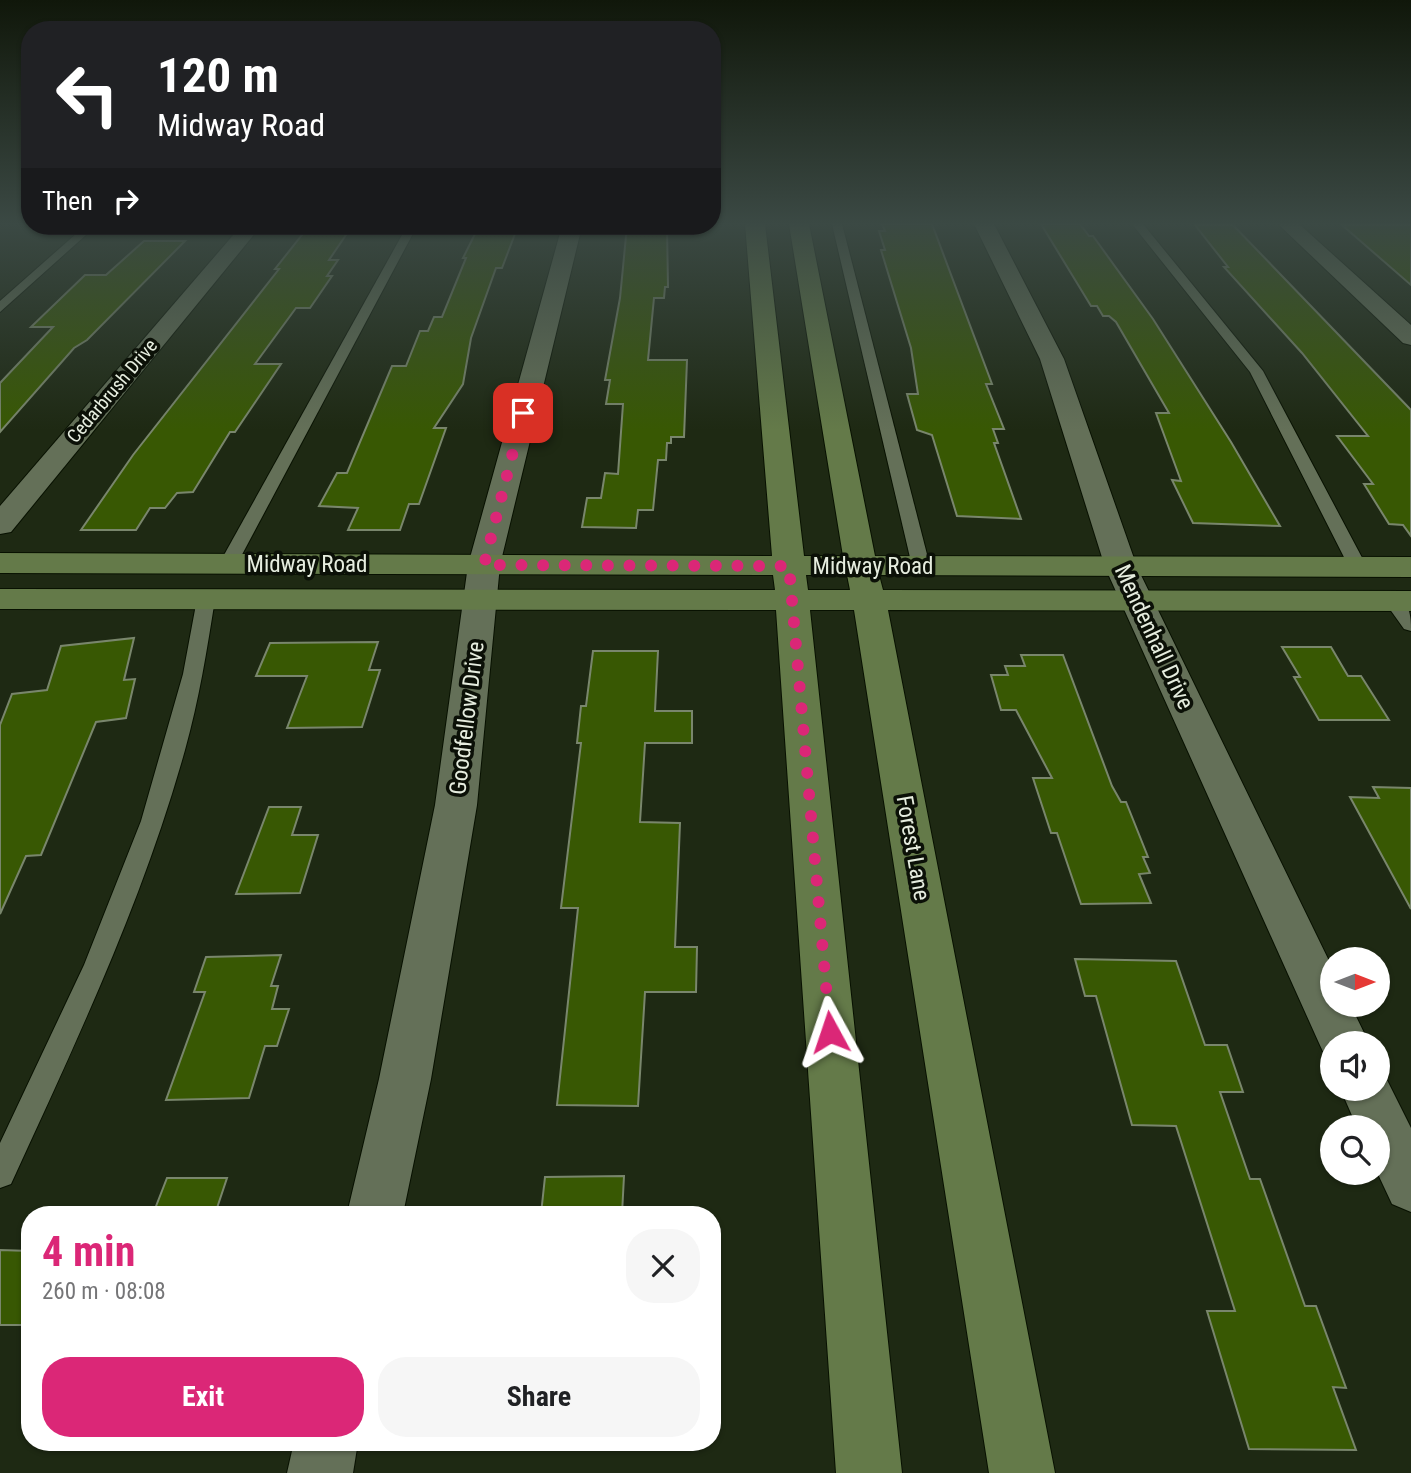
<!DOCTYPE html>
<html lang="en">
<head>
<meta charset="utf-8">
<style>
	body { margin:0; font-family:"Roboto Condensed",sans-serif; background:#f6f6f6; color:#202124; height:100vh; display:flex; flex-direction:column; font-size:26px; white-space:nowrap }
	* { box-sizing:border-box; margin:0 }
	p { font-size:23px; color:#757577 }
	.icon { flex:none; width:38px; height:38px; fill:none; stroke:currentColor; stroke-width:2; stroke-linecap:round; stroke-linejoin:round }
	.map { position:relative; flex:1; overflow:hidden }
	.drawer { position:absolute; left:21px; top:1206px; width:700px; height:245px; display:flex; flex-direction:column; background:#fff; border-radius:28px; box-shadow:0 2px 5px #0004 }
	.drawer>* { flex:none }
	.top-card { position:absolute; left:21px; top:21px; width:700px; height:214px; border-radius:28px; box-shadow:0 2px 5px #0004; background:#202124; color:#fff; overflow:hidden }
	.needle { width:46px; rotate:90deg }
	.fabs { position:absolute; left:1320px; top:947px; display:grid; gap:14px }
	.fabs a { display:grid; place-items:center; width:70px; height:70px; border-radius:50%; background:#fff; box-shadow:0 2px 5px #0004; font-size:35px }
	.pin { position:absolute; display:grid; place-items:center; width:60px; height:60px; color:#fff; margin:-30px; border-radius:14px; box-shadow:0 4px 10px #0006 }
	.me { position:absolute; width:77px; margin:-38px; rotate:355deg; stroke-linejoin:round; filter:drop-shadow(0 0 5px #0008) }
	.turn { display:flex; align-items:center; gap:24px; height:147px; padding:0 21px; font-size:32px }
	.turn .icon { width:91px; height:91px; stroke-width:2.5 }
	.turn b { display:block; font-size:49px; line-height:60px }
	.then { display:flex; align-items:center; height:66px; padding:0 21px; background:#0003; gap:14px; font-size:26px }
	.round { display:grid; place-items:center; flex:none; width:74px; height:74px; border-radius:28px; background:#f6f6f6 }
	.head { display:flex; align-items:center; justify-content:space-between; height:119px; padding:0 21px }
	h1 { font-size:42px; font-weight:700; line-height:52px; color:#db2777 }
	.cta { display:flex; gap:14px; margin-top:auto; padding:14px 21px }
	.cta a { flex:1; height:80px; border-radius:28px; background:#db2777; color:#fff; font-size:28px; font-weight:700; line-height:80px; text-align:center }
	.cta a+a { background:#f6f6f6; color:#202124 }
	.map>svg:first-child { display:block }
	.building { fill:#385803; stroke:#79866c; stroke-width:2 }
	.lines { fill:none; stroke-linecap:round; stroke-linejoin:round }
	.lane-casing { stroke:#081101; stroke-width:2 }
	.street-casing { stroke:#081101; stroke-width:2 }
	.secondary-casing { stroke:#081101; stroke-width:2 }
	.lane { fill:#647058; fill-rule:evenodd }
	.street { fill:#647058; fill-rule:evenodd }
	.secondary { fill:#647a49; fill-rule:evenodd }
	.route { stroke:#db2777; stroke-width:12; stroke-dasharray:0 21.6 }
	.labels { text-anchor:middle; dominant-baseline:central; stroke-width:7; stroke-linejoin:round; paint-order:stroke }
	.far-street-label { font-size:19px; fill:#e6eddf; stroke:#0b1007 }
	.street-label { font-size:23px; fill:#e6eddf; stroke:#0b1007 }
</style>
</head>
<body>
<div class="map">
<svg width="1411" height="1473" viewBox="0 0 1411 1473">
	<rect width="100%" height="100%" fill="#1e2913"/>
	<g class="building">
		<path d="M882 224H932L992 384H986L1004 429H993L998 443H994L1021 519 957 516 932 435 917 430 907 394H918L911 348 881 250H885L879 231H885Z"/>
		<path d="M1041 224H1080L1089 236H1093L1153 319 1231 442 1280 526 1193 523 1172 480 1181 481 1156 413H1169L1116 322 1109 316H1103L1097 306H1091Z"/>
		<path d="M1195 225H1233L1411 410V536L1403 525 1389 524 1364 484H1373L1337 436H1368L1302 353 1224 267H1228Z"/>
		<path d="M1342 225H1411V285Z"/>
		<path d="M309 226H352L329 260H338L327 276H332L310 308H296L255 364H281L235 432H230L193 492 177 493 165 508H150L136 530H81L133 455 279 269H275Z"/>
		<path d="M479 226H518L502 268H496L471 338 463 384 434 428H446L419 504H409L400 530H348L358 508 319 506 337 473H347L392 366H406L420 331H428L434 317H442L466 258H463Z"/>
		<path d="M627 226H667L668 287H665L664 298H654L648 360H687L684 437H671V443H667L666 460H658L653 510H638L636 528 582 527 587 498H601L605 473 618 474 623 404H606L610 380H605L620 298Z"/>
		<path d="M144 241H185L87 340 74 348 0 432V383L53 327H31L85 275H106Z"/>
		<path d="M134 638 124 680 135 679 126 718 96 722 41 855 26 856 0 914V725L12 694 47 690 61 646Z"/>
		<path d="M378 642 369 670H380L362 727 287 728 307 676H256L270 643Z"/>
		<path d="M1282 647H1331L1348 676H1361L1389 720H1319L1294 677H1300Z"/>
		<path d="M593 651H658L655 711H692V743H645L640 822 680 823 675 947H697L696 992H645L638 1106 557 1105 578 908H561L581 743H577L581 706H586Z"/>
		<path d="M1021 655H1063L1112 786 1121 802H1126L1148 857H1143L1150 873 1139 874 1151 903 1081 904 1057 833H1051L1033 778H1052L1016 710H1001L991 675H1008L1005 666H1025Z"/>
		<path d="M1373 787 1411 788V909L1350 797 1379 798Z"/>
		<path d="M269 807H301L292 835H318L300 893 236 894Z"/>
		<path d="M281 955 271 986H278L272 1009H289L277 1046H265L249 1098 166 1100 205 992H194L206 957Z"/>
		<path d="M1075 959 1176 961 1205 1045H1227L1243 1092H1220L1250 1179H1260L1305 1306H1316L1346 1388 1333 1387 1356 1450 1249 1449 1207 1311H1235L1176 1126 1132 1125 1096 996H1085Z"/>
		<path d="M624 1176 622 1214H541L545 1177Z"/>
		<path d="M167 1178H227L215 1214H153Z"/>
		<path d="M0 1250 30 1251V1325H0Z"/>
	</g>
	<g class="lines">
		<g class="lane-casing">
			<g id="lane">
				<path d="M832 224H842L930 566 927 570H915L912 566Z"/>
				<path d="M1132 224H1143L1263 371 1367 567 1364 571H1352L1349 567 1250 372Z"/>
				<path d="M85 226H96L0 312V301Z"/>
				<path d="M407 226H417L237 564 228 569 222 568 219 564Z"/>
				<path d="M206 594 215 599C207 650 199 700 185 750 143 901 76 1042 11 1184L0 1188V1143L84 965 141 821 183 674 197 599Z"/>
				<path d="M1393 596C1410 600 1411 616 1411 631L1404 629 1384 601Z"/>
			</g>
		</g>
		<g class="street-casing">
			<g id="street">
				<path d="M974 224H994L1064 359 1137 567 1332 967V1004H1350L1369 1043H1332V1060L1326 1058 1319 1043 1105 567 1040 359Z"/>
				<path d="M1278 224H1299L1411 325V345L1403 343Z"/>
				<path d="M241 226H261L11 532 0 534V506Z"/>
				<path d="M562 226H582L500 565 477 805 431 1079 403 1214H347L379 1079 435 805 468 565Z"/>
				<path d="M1377 1070 1383 1072 1411 1128V1212L1392 1204 1377 1172V1127H1357L1340 1088H1377Z"/>
				<path d="M294 1442H358L353 1473H287Z"/>
			</g>
		</g>
		<g class="secondary-casing">
			<path id="secondary" d="M745 224H765L804 556H843L789 224H809L875 556 1411 557V577L879 575 883 590 1411 591V611L888 610 1055 1473H989L854 610H810L902 1473H836L776 610 0 609V589L775 590 773 575 0 573V553L772 556ZM806 575H847L850 590H808Z"/>
		</g>
		<use href="#lane" class="lane"/>
		<use href="#street" class="street"/>
		<use href="#secondary" class="secondary"/>
	</g>
	<linearGradient id="sky" x2="0" y2="1"><stop stop-color="#10170a"/><stop offset="0.52" stop-color="#3b4944"/><stop offset="1" stop-color="#3b4944" stop-opacity="0"/></linearGradient>
	<rect width="1411" height="430" fill="url(#sky)"/>
	<g class="lines">
		<path class="route" d="M523 413 484 565 789 566 830 1032"/>
	</g>
	<g class="labels">
		<g class="far-street-label">
			<text transform="translate(112 391) rotate(-50)">Cedarbrush Drive</text>
		</g>
		<g class="street-label">
			<text x="307" y="564">Midway Road</text>
			<text x="873" y="566">Midway Road</text>
			<text transform="translate(1154 637) rotate(65)">Mendenhall Drive</text>
			<text transform="translate(467 718) rotate(-83)">Goodfellow Drive</text>
			<text transform="translate(913 848) rotate(80)">Forest Lane</text>
		</g>
	</g>
</svg>
<div class="fabs">
<a><svg class="needle" viewBox="-14 -14 28 28"><path d="M0-13l5 13h-10z" fill="#e53935"/><path d="M0 13l5-13h-10z" fill="#757577"/></svg></a>
<a><svg class="icon" aria-label="sound" viewBox="0 0 24 24"><path d="M4 9h4l5-4v14l-5-4H4zM17 9q2 3 0 6"/></svg></a>
<a><svg class="icon" aria-label="search" viewBox="0 0 24 24"><circle cx="10" cy="10" r="6"/><path d="M15 15l6 6"/></svg></a>
</div>
<div class="pin" style="left:523px;top:413px;background:#d93025"><svg class="icon" aria-label="arrive" viewBox="0 0 24 24"><path d="M6 21V4h12l-3 4 3 4H6"/></svg></div>
<svg class="me" style="left:830px;top:1032px" viewBox="-20 -20 40 40"><path d="M0-17L14 15 0 8-14 15z" fill="#db2777" stroke="#fff" stroke-width="4"/></svg>
<div class="top-card">
<div class="turn"><svg class="icon" aria-label="left" viewBox="0 0 24 24"><path d="M17 20v-9H6M10 6l-5 5 5 5"/></svg><div><b>120 m</b>Midway Road</div></div>
<div class="then">Then<svg class="icon" aria-label="right" viewBox="0 0 24 24"><path d="M7 20v-9h11M14 6l5 5-5 5"/></svg></div>
</div>
<section class="drawer">
<div class="head"><div><h1>4 min</h1><p>260 m · 08:08</p></div><a class="round"><svg class="icon" aria-label="close" viewBox="0 0 24 24"><path d="M6 6l12 12M18 6L6 18"/></svg></a></div>
<div class="cta"><a>Exit</a><a>Share</a></div>
</section>
</div>
</body>
</html>
